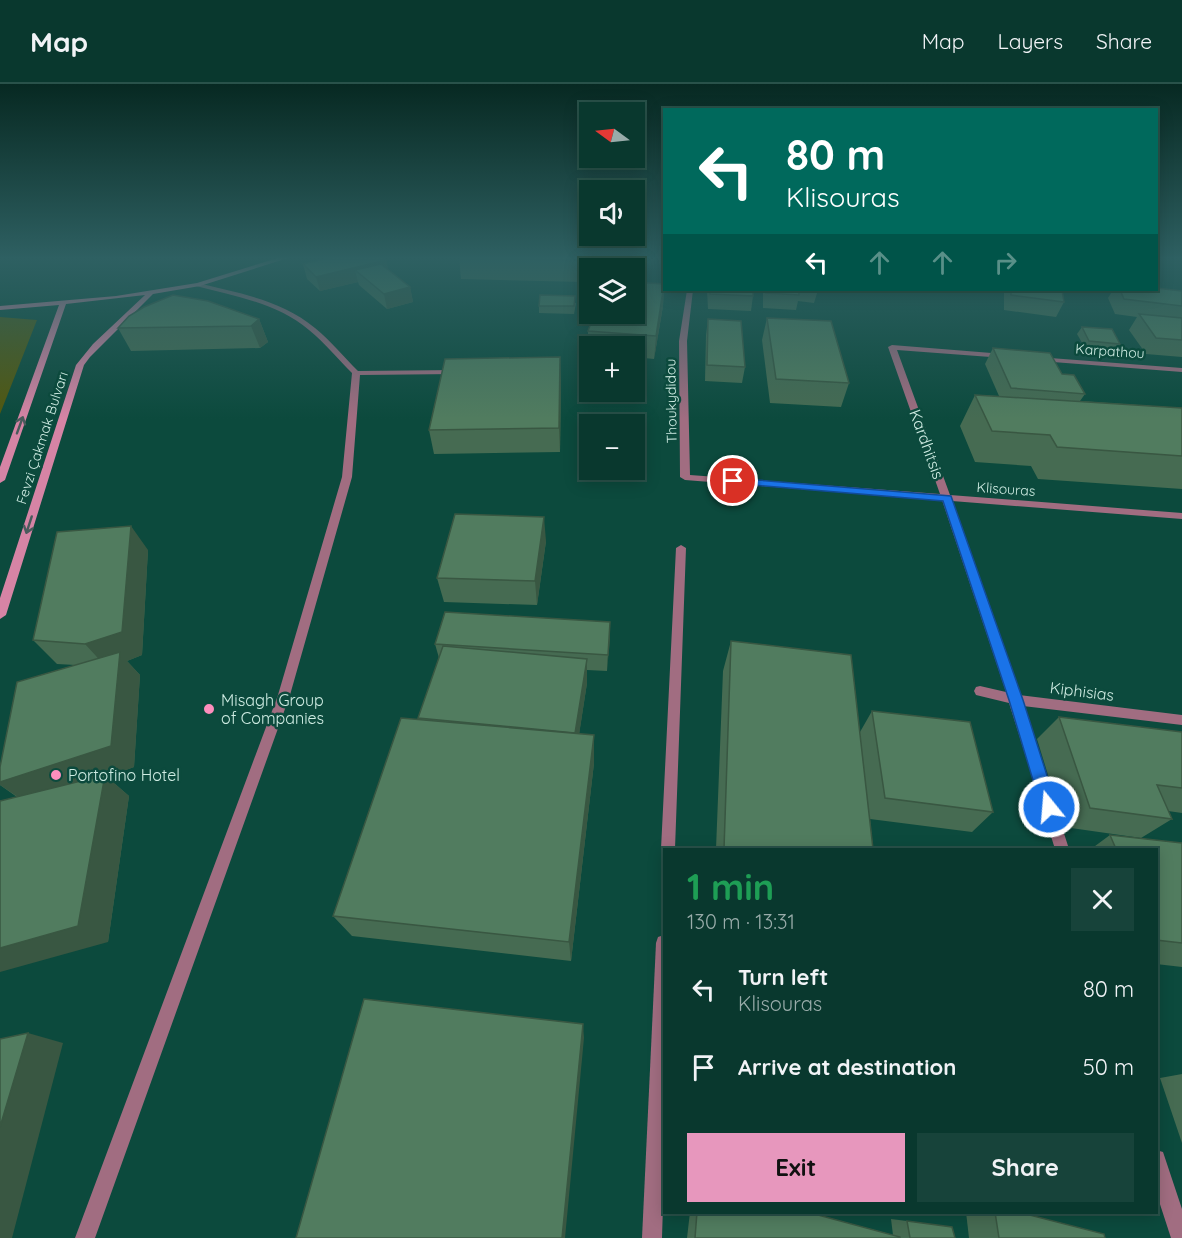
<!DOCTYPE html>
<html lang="en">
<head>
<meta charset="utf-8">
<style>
	body { margin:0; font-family:Quicksand,sans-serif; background:#17433a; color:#f1f3f6; height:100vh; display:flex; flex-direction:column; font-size:22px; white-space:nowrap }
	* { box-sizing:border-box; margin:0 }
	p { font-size:20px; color:#99acaa }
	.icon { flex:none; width:33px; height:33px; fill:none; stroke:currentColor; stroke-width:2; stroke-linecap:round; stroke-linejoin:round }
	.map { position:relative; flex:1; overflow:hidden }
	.side { position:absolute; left:663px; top:764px; width:495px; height:366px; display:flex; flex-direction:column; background:#09382e; border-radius:0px; box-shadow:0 3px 15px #0003,0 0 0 2px #29524a }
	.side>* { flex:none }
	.guide { position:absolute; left:663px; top:24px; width:495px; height:183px; border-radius:0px; box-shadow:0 3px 15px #0003,0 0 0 2px #29524a; background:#00695c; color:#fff; overflow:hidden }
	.needle { width:39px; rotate:285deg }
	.tools { position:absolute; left:579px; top:18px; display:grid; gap:12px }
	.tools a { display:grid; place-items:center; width:66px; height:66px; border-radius:0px; background:#09382e; box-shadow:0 3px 15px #0003,0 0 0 2px #29524a; font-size:30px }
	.pin { position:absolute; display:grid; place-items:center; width:51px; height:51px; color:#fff; margin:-26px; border:3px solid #fff; border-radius:50%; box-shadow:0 2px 6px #0007 }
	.me { position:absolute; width:66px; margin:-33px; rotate:343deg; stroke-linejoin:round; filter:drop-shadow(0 0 4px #0008) }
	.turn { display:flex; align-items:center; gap:21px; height:126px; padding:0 24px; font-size:27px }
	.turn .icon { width:78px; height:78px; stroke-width:2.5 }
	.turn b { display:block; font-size:42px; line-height:51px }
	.lanes { display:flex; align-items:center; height:57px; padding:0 24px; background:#0003; justify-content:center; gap:30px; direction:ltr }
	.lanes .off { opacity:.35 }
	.round { display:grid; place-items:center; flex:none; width:63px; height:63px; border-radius:0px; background:#17433a }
	.head { display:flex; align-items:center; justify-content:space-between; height:102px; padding:0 24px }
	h1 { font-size:36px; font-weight:700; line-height:45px; color:#1e9e55 }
	.primary-button { display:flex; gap:12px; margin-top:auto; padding:12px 24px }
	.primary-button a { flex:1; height:69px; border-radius:0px; background:#e797bd; color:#111; font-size:24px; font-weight:700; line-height:69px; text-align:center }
	.primary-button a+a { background:#17433a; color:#f1f3f6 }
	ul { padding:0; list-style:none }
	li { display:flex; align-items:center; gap:18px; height:78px; padding:0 24px }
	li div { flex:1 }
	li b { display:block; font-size:22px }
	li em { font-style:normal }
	header { display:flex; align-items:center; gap:36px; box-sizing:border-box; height:84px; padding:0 30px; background:#09382e; border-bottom:2px solid #29524a }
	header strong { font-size:28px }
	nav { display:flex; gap:33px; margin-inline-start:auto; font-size:21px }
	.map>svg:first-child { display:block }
	.green { fill:#52580e }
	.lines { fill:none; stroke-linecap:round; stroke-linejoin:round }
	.street { fill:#a16d81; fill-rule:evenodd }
	.secondary { fill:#d684a5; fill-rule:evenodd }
	.wall { fill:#466b52 }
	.shaded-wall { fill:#395742 }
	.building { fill:#517c5f; stroke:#395742; stroke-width:1.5 }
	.oneway { stroke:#495b5c }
	.route { fill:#1a73e8; stroke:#114b97; stroke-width:1.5 }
	.poi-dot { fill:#fe8ebd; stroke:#0c4a3d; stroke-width:2 }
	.labels { text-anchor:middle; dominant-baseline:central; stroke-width:5; stroke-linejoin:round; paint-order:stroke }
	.far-street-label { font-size:14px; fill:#cfece3; stroke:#0c4a3d }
	.street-label { font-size:16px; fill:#cfece3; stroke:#0c4a3d }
	.poi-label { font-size:16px; fill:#cfece3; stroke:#0c4a3d; text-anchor:start }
</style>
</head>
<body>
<header>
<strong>Map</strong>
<nav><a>Map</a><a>Layers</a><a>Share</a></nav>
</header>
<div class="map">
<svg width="1182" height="1154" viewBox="0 0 1182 1154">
	<rect width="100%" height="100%" fill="#0c4a3d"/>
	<path class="green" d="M0 233 37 236 0 330Z"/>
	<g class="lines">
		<g class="street">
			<path d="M198 199C238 209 282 216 315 244 331 257 344 273 358 287L456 286 460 288 456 290 360 291 352 393 290 611 95 1154H75L278 611 342 393 352 289C338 275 325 259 309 246 277 219 235 212 196 202L195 201Z"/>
			<path d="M687 206H693L687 257 690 391 940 410 888 263 892 261 1004 270 1008 272 1004 274 897 266 950 411 1182 429V435L952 417 1019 611 1182 631V641L1023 622 1069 765H1055L1009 619 976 611 974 607 976 603 980 602 1006 608 942 416 685 396 680 393 679 257Z"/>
			<path d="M1037 273 1182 284V288L1040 277H1037Z"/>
			<path d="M681 461 686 464 675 765H664V771L661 765 676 464Z"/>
			<path d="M664 851V1087L662 1154H642L656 859 658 853Z"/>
			<path d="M1156 1066 1163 1068 1182 1125V1154H1171L1156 1108Z"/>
		</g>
		<path class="secondary" d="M281 173H291L200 202 153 210 90 273 84 281 6 531 0 535V514L76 281 93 260 145 211 66 220 5 396 0 399V383L59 221 0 226V222L116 212 197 199Z"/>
	</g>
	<g class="wall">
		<path d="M459 173H588L584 198 461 195Z"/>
		<path d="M386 176 388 185 410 203 413 218 387 225 359 201 358 198 320 207 307 195 303 180Z"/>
		<path d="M664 200 663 222 654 275 634 273V262H590V270H588V247Z"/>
		<path d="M707 206H753V212L751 227 708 225Z"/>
		<path d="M763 206H818L814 219 798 217 796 226 763 224Z"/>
		<path d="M1004 206H1062L1064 218 1056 233 1004 226Z"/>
		<path d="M1113 206 1182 207V273L1146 270 1129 246 1137 233 1115 230 1108 214Z"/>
		<path d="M576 219 574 230 539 229V222Z"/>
		<path d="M767 234 849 299 841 323 770 319 762 256Z"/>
		<path d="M259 235 268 258 260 264 131 267 118 244Z"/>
		<path d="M708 235 745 283 742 299 705 297 706 251Z"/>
		<path d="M1082 243 1120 260 1116 268 1085 264 1077 250Z"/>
		<path d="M993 264 1085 310 1080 317 1182 324V405L1038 395 1031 382 975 378 960 342 975 311 999 312 985 280Z"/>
		<path d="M561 296 560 368 434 370 429 346Z"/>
		<path d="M546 457 537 521 444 518 437 494Z"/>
		<path d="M148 466 142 571 127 577 140 591 134 683 107 693 129 712 108 858 17 713 0 701V683L75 581 57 580 33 556Z"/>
		<path d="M610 538 607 587 587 586V599L579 650 594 651V679L571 877 352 852 333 832 419 636 418 634 439 574 435 560Z"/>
		<path d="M731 557 860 648 872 627 993 728 972 748 870 735 873 765H716L723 587Z"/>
		<path d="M1059 633 1182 648V729L1168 727 1172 735 1141 754 1064 743 1037 655Z"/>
		<path d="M1110 751 1182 759V883L1156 880V765H1091Z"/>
		<path d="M1182 990V1059L1160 994Z"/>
		<path d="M690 1128H807L893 1151 891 1135 907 1137 955 1154H687Z"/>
		<path d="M966 1128H1018L1105 1154H969Z"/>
	</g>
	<g class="shaded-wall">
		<path d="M584 173H588L584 198Z"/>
		<path d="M386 176 389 190 355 186 358 198 320 207 316 193Z"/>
		<path d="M664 200 663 222 654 275 656 252Z"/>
		<path d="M410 203 413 218 387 225 384 210Z"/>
		<path d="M259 235 268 258 260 264 251 242Z"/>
		<path d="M560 273 561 296 560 368 559 344Z"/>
		<path d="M544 433 546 457 537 521 535 497Z"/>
		<path d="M131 442 148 466 142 571 127 577 140 591 134 683 107 693 129 712 108 858 0 888V864L27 719 0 701V698L107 584 85 560Z"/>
		<path d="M610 538V555L607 587 608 571Z"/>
		<path d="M587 575V599L576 671 575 649Z"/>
		<path d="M594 651V679L571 877 569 858Z"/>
		<path d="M583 940 584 954 565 1154H562Z"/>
		<path d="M28 949 63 959 12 1154H0V1043Z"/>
	</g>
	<g class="building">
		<path d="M333 173H382L386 176 316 193 303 180Z"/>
		<path d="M459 173H584V177Z"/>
		<path d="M381 180 410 203 384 210 355 186Z"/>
		<path d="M634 198 664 200 656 252 588 247 594 230H634Z"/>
		<path d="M1156 204 1182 207V222L1124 215 1120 206H1156Z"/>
		<path d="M710 206H753V212L710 210Z"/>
		<path d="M766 206H799V211L766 209Z"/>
		<path d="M1011 206H1062L1064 218 1011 211Z"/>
		<path d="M173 211 208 217 259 235 251 242 118 244 129 232 144 223Z"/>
		<path d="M540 211 575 212 574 222H539Z"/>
		<path d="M1139 230 1182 234V256L1156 254Z"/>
		<path d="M767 234 831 237 849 299 776 295Z"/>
		<path d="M708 235 741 237 745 283 707 281Z"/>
		<path d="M1082 243 1112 245 1120 260 1089 257Z"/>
		<path d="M993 264 1050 269 1062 290 1074 291 1085 310 1011 304Z"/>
		<path d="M560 273 559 344 429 346 445 275Z"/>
		<path d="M975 311 1182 324V372L1057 363 1050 351 992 347Z"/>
		<path d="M455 430 544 433 535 497 437 494Z"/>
		<path d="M131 442 122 548 85 560 33 556 57 448Z"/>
		<path d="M445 528 610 538 608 571 435 560Z"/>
		<path d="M731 557 851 571 873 765H724Z"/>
		<path d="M443 562 587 575 575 649 418 634Z"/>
		<path d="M120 568 111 662 0 698V683L17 598Z"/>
		<path d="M872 627 970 638 993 728 885 714Z"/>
		<path d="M1059 633 1182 648V704L1157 701 1172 735 1090 724Z"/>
		<path d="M401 634 594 651 569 858 333 832Z"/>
		<path d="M105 691 78 842 0 864V717Z"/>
		<path d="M1110 751 1182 759V859L1156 856V765H1116Z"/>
		<path d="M896 763 914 765H896Z"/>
		<path d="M364 915 583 940 562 1154H296Z"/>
		<path d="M28 949 0 1043V955Z"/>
		<path d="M697 1128H807L900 1153V1154H695Z"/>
		<path d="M995 1128H1018L1104 1150 1105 1154H999Z"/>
		<path d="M907 1137 952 1143 955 1154H910Z"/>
	</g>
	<defs><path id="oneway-shaft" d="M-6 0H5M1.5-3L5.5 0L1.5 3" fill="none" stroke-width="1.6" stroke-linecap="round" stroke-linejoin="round" transform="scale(1.5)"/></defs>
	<g class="oneway">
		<use href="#oneway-shaft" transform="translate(20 341) rotate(-70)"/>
		<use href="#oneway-shaft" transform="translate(29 441) rotate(108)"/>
	</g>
	<linearGradient id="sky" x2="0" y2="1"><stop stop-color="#072922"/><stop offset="0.52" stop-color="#2e6062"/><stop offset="1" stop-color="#2e6062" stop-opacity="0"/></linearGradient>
	<rect width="1182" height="335" fill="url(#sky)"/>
	<path class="route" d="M733 394 951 412 1023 616 1057 723 1054 728 1049 730 1043 728 1041 723 1009 616 943 417 729 399 728 397Z"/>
	<g class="poi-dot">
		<circle cx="209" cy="625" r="6"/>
		<circle cx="56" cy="691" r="6"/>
	</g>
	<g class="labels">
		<g class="far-street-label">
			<text transform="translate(1110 267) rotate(4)">Karpathou</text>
			<text transform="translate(671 317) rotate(-91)">Thoukydidou</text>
			<text transform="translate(42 354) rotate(-72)">Fevzi Çakmak Bulvarı</text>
			<text transform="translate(1006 405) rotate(4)">Klisouras</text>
		</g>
		<g class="street-label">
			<text transform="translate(927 360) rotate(70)">Kardhitsis</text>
			<text transform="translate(1082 607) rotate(7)">Kiphisias</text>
		</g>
		<g class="poi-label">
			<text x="221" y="616">Misagh Group<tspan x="221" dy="18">of Companies</tspan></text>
			<text x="68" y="691">Portofino Hotel</text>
		</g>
	</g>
</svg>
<div class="tools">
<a><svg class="needle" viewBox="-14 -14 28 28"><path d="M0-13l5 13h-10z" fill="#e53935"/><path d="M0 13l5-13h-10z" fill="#99acaa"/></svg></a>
<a><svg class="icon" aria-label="sound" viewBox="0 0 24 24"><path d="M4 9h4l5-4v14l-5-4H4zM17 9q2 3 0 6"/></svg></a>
<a><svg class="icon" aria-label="layers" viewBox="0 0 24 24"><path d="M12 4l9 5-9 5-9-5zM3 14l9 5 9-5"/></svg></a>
<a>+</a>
<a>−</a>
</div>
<div class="pin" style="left:733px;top:397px;background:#d93025"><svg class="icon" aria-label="arrive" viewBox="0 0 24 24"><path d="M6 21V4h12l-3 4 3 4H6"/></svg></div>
<svg class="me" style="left:1049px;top:723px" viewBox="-20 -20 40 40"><circle r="17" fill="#1a73e8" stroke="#fff" stroke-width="3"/><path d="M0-11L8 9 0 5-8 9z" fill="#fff"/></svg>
<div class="guide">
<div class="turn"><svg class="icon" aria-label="left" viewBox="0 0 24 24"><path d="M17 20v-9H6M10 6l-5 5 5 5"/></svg><div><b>80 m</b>Klisouras</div></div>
<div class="lanes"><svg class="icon" aria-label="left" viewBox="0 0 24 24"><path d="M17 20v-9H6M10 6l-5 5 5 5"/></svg><svg class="icon off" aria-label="ahead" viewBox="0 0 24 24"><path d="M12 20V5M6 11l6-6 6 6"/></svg><svg class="icon off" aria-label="ahead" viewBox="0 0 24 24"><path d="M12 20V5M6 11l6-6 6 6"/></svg><svg class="icon off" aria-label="right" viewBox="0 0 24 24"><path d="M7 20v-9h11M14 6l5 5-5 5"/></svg></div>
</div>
<section class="side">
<div class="head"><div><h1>1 min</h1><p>130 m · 13:31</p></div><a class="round"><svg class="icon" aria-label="close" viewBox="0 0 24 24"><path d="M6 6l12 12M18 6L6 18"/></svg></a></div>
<ul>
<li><svg class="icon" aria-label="left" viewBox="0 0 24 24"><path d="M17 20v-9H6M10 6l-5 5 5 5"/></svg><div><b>Turn left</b><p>Klisouras</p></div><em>80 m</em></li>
<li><svg class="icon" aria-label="arrive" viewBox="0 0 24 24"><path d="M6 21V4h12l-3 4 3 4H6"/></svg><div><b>Arrive at destination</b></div><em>50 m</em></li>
</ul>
<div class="primary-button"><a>Exit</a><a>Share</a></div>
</section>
</div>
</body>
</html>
